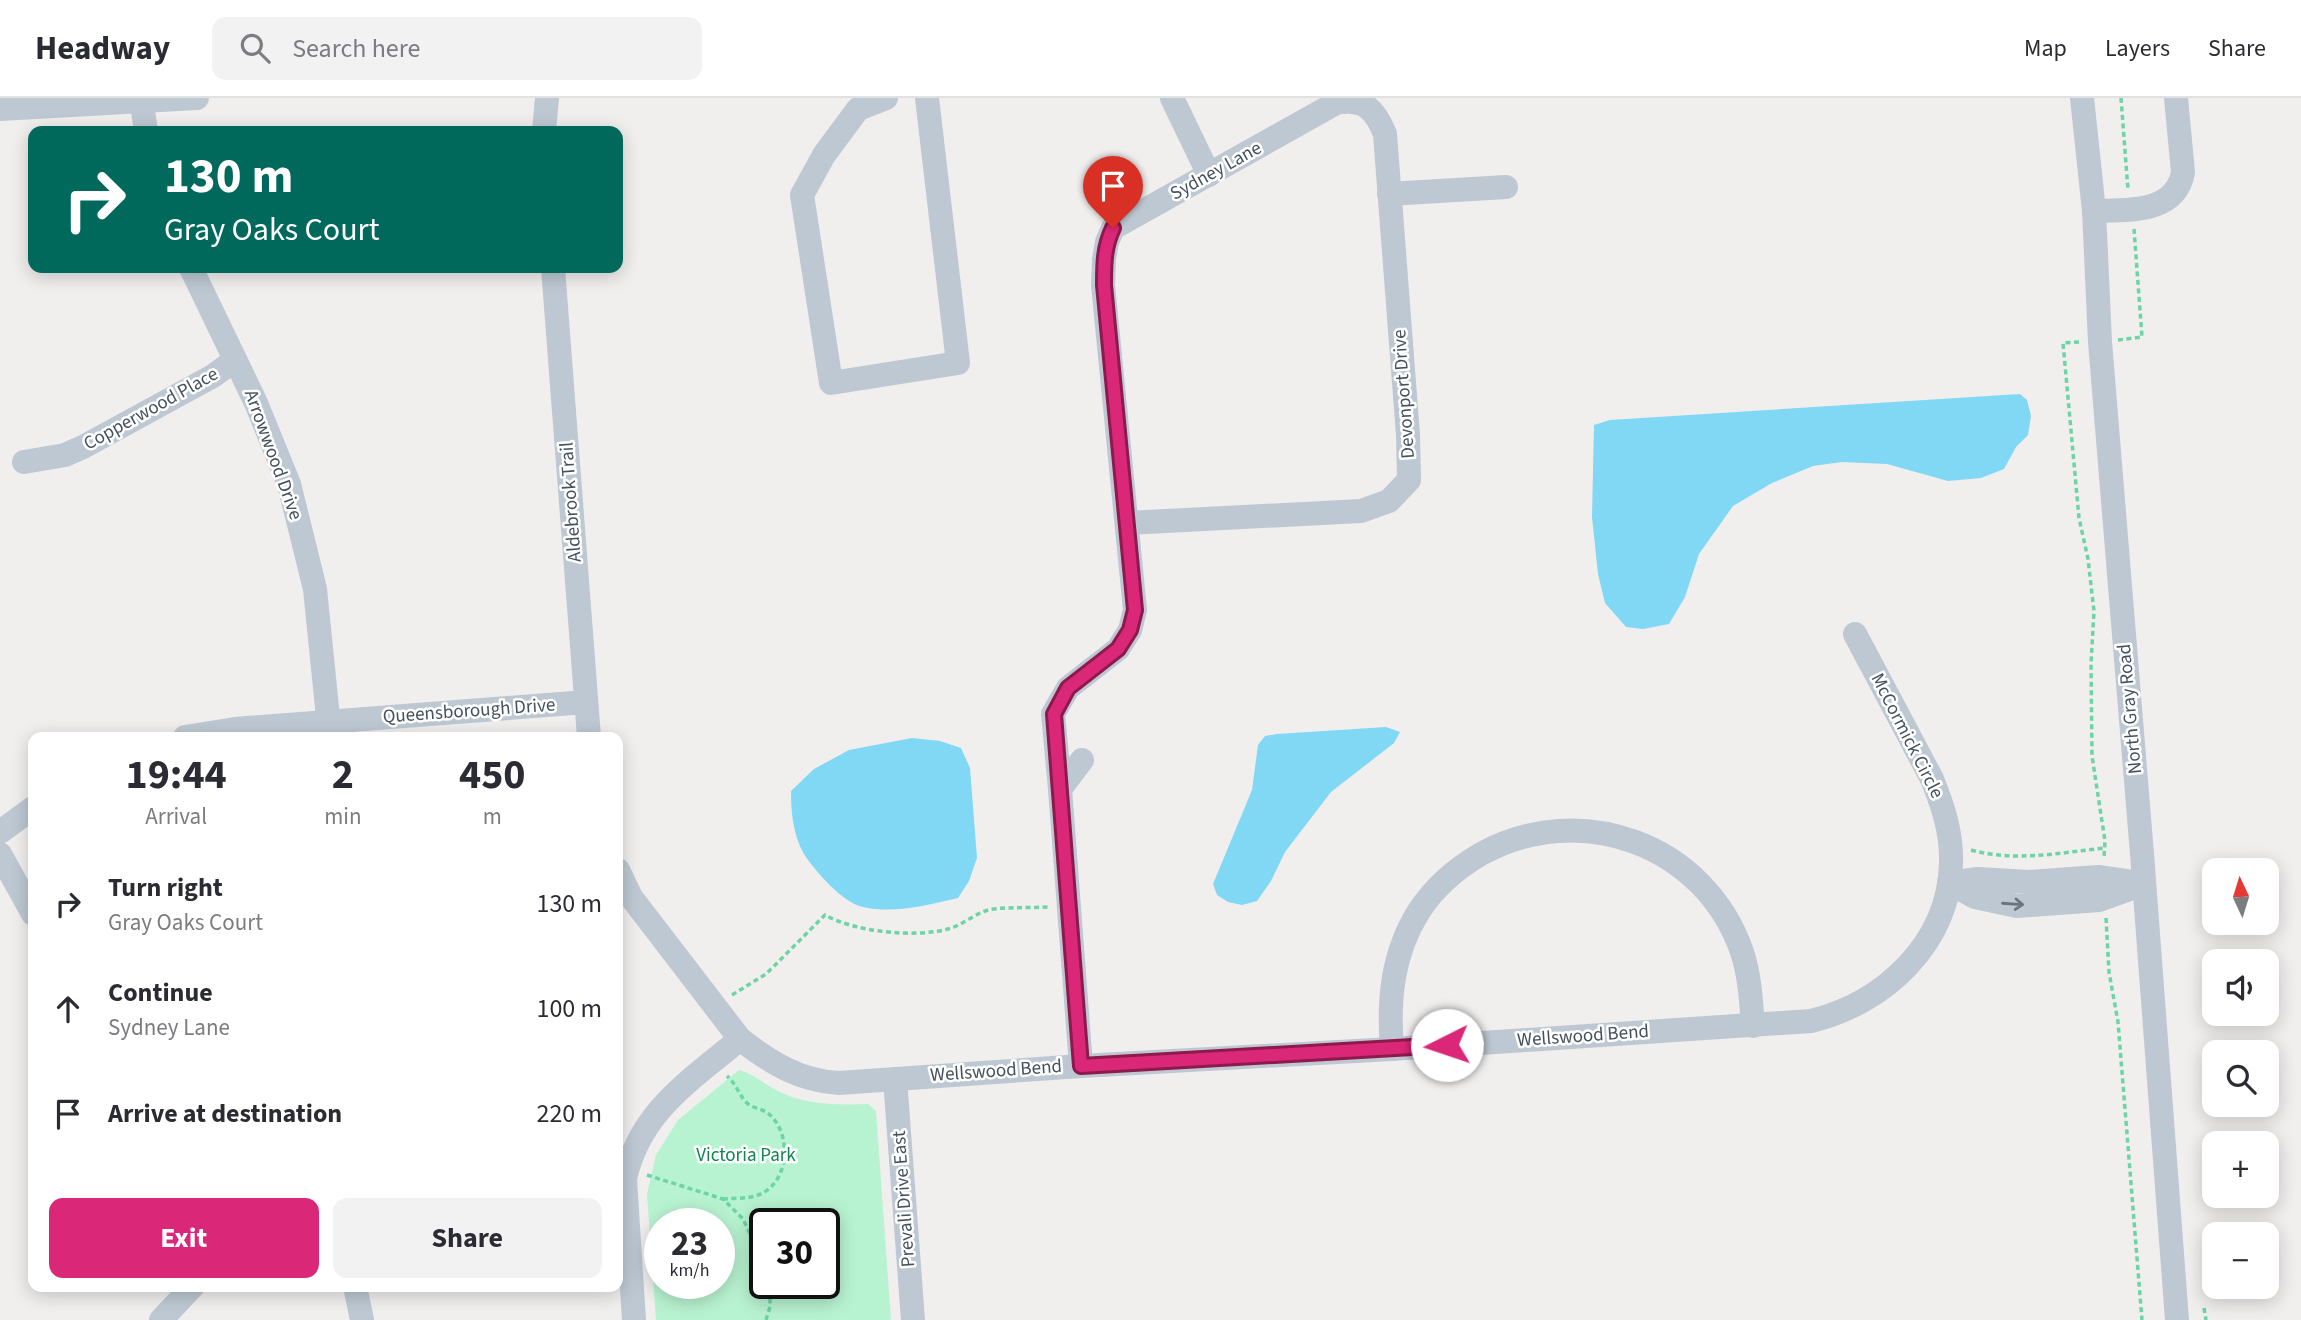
<!DOCTYPE html>
<html lang="en">
<head>
<meta charset="utf-8">
<style>
	body { margin:0; font-family:"Source Sans 3",sans-serif; background:#f2f2f3; color:#2b2b33; height:100vh; display:flex; flex-direction:column; font-size:26px; white-space:nowrap }
	* { box-sizing:border-box; margin:0 }
	p { font-size:23px; color:#7c7c81 }
	.icon { flex:none; width:38px; height:38px; fill:none; stroke:currentColor; stroke-width:2; stroke-linecap:round; stroke-linejoin:round }
	.map { position:relative; flex:1; overflow:hidden }
	.details { position:absolute; left:28px; top:634px; width:595px; height:560px; display:flex; flex-direction:column; background:#fff; border-radius:14px; box-shadow:0 4px 18px #0003 }
	.details>* { flex:none }
	.guide { position:absolute; left:28px; top:28px; width:595px; height:147px; border-radius:14px; box-shadow:0 4px 18px #0003; background:#00695c; color:#fff; overflow:hidden }
	.needle { width:46px; rotate:356deg }
	.controls { position:absolute; left:2202px; top:760px; display:grid; gap:14px }
	.controls a { display:grid; place-items:center; width:77px; height:77px; border-radius:14px; background:#fff; box-shadow:0 4px 18px #0003; font-size:35px }
	.speed { position:absolute; left:644px; top:1110px; display:flex; gap:14px; font-size:35px; font-weight:700; text-align:center }
	.speed>* { display:grid; place-content:center; width:91px; height:91px; border-radius:50%; background:#fff; box-shadow:0 4px 18px #0003; line-height:1 }
	.speed small { font-size:18px; font-weight:400 }
	.speed .limit { border:4px solid #111; border-radius:10px; background:#fff; color:#111 }
	.pin { position:absolute; display:grid; place-items:center; width:60px; height:60px; color:#fff; margin:-72px -30px; border-radius:50% 50% 50% 0; rotate:-45deg; box-shadow:0 0 7px #0007 }
	.pin .icon { rotate:45deg }
	.me { position:absolute; width:77px; margin:-38px; rotate:266deg; stroke-linejoin:round; filter:drop-shadow(0 0 5px #0008) }
	.turn { display:flex; align-items:center; gap:24px; height:147px; padding:0 21px; font-size:32px }
	.turn .icon { width:91px; height:91px; stroke-width:2.5 }
	.turn b { display:block; font-size:49px; line-height:60px }
	.eta { display:flex; justify-content:space-evenly; align-items:center; height:119px; text-align:center }
	.eta b { font-size:42px; font-weight:700; line-height:49px }
	.action { display:flex; gap:14px; margin-top:auto; padding:14px 21px }
	.action a { flex:1; height:80px; border-radius:14px; background:#db2777; color:#fff; font-size:28px; font-weight:700; line-height:80px; text-align:center }
	.action a+a { background:#f2f2f3; color:#2b2b33 }
	ul { padding:0; list-style:none }
	li { display:flex; align-items:center; gap:21px; height:105px; padding:0 21px }
	li div { flex:1 }
	li b { display:block; font-size:26px }
	li em { font-style:normal }
	header { display:flex; align-items:center; gap:42px; box-sizing:border-box; height:98px; padding:0 35px; background:#fff; border-bottom:2px solid #e1e1e2 }
	header strong { font-size:33px }
	nav { display:flex; gap:38px; margin-inline-start:auto; font-size:24px }
	.search { width:490px; height:63px; background:#f2f2f3; display:flex; align-items:center; gap:18px; box-sizing:border-box; padding:0 24px; border-radius:14px; color:#7c7c81; font-size:26px }
	.map>svg:first-child { display:block }
	.green { fill:#b8f3d1; fill-rule:evenodd }
	.water { fill:#80d8f4 }
	.lines { fill:none; stroke-linecap:round; stroke-linejoin:round }
	.path { stroke:#6cd4a5; stroke-width:3.5; stroke-dasharray:5 3.5; stroke-linecap:butt }
	.minor { stroke:#bdc8d2; stroke-width:24 }
	.oneway { stroke:#687580 }
	.route-casing { stroke:#8e194d; stroke-width:18 }
	.route { stroke:#db2777; stroke-width:12 }
	.labels { text-anchor:middle; dominant-baseline:central; stroke-width:5; stroke-linejoin:round; paint-order:stroke }
	.street-label { font-size:19px; fill:#44515d; stroke:#fff }
	.park-label { font-size:19px; fill:#0e864e; stroke:#fff }
</style>
</head>
<body>
<header>
<strong>Headway</strong>
<div class="search"><svg class="icon" aria-label="search" viewBox="0 0 24 24"><circle cx="10" cy="10" r="6"/><path d="M15 15l6 6"/></svg>Search here</div>
<nav><a>Map</a><a>Layers</a><a>Share</a></nav>
</header>
<div class="map">
<svg width="2301" height="1222" viewBox="0 0 2301 1222">
	<rect width="100%" height="100%" fill="#f1eeee"/>
	<path class="green" d="M739 972C755 976 767 989 782 995 809 1007 839 1007 868 1006L876 1013 891 1222H656L647 1096 656 1057 678 1022ZM660 1125H719V1185H660ZM765 1125H824V1185H765Z"/>
	<g class="water">
		<path d="M2020 296 2027 302 2031 318 2028 337 2016 349 2004 371 1981 380 1948 383 1887 366 1842 364 1813 368 1772 385 1733 408 1699 456 1685 499 1669 526 1643 531 1626 529 1605 505 1598 476 1592 419 1594 327 1610 322Z"/>
		<path d="M1386 629 1400 634 1394 645 1331 694 1285 754 1271 783 1257 803 1242 807 1228 804 1217 797 1213 786 1252 692 1258 647 1265 638 1277 636Z"/>
		<path d="M912 640 940 643 961 650 970 670 977 760 969 783 958 800C927 807 895 816 863 809 844 806 814 772 804 756 793 737 791 714 791 693L814 671 849 652Z"/>
	</g>
	<g class="lines">
		<g class="path">
			<path d="M2121 0 2128 92"/>
			<path d="M2118 242 2142 239 2134 131"/>
			<path d="M2079 244 2063 245 2079 420 2088 461 2094 513 2091 566 2092 658 2105 743 2104 760"/>
			<path d="M1971 752C2015 764 2059 755 2104 750"/>
			<path d="M2106 820 2109 874 2118 924 2142 1222"/>
			<path d="M732 897 766 876 825 817C855 834 915 840 948 831 964 827 977 813 993 811 1011 809 1030 810 1048 809"/>
			<path d="M647 1077 723 1101 743 1121 765 1167"/>
			<path d="M723 1101C733 1100 745 1101 755 1098 789 1089 793 1038 770 1017 763 1010 752 1011 746 1004 739 997 737 987 727 978"/>
			<path d="M2204 1210 2206 1222"/>
			<path d="M766 1222 770 1209V1185"/>
		</g>
		<g class="minor">
			<path d="M141 0 146 33"/>
			<path d="M886 0 858 11 824 57 802 97 831 285 958 265 927 0"/>
			<path d="M1172 0 1209 77"/>
			<path d="M2082 0 2094 113 2100 244 2142 756 2177 1222"/>
			<path d="M0 11 197 0"/>
			<path d="M544 33 547 0"/>
			<path d="M1389 96 1506 89"/>
			<path d="M2094 113C2127 112 2176 116 2183 74L2176 0"/>
			<path d="M191 170 256 305 289 386 315 491 330 639"/>
			<path d="M553 170 589 639"/>
			<path d="M24 364 65 357 83 349 213 278 235 262"/>
			<path d="M185 639 235 631 586 604"/>
			<path d="M1060 691 1053 616 1068 590 1118 551 1130 532 1135 512 1103 187 1104 161 1107 144 1113 130 1336 5C1364 0 1375 11 1385 36L1408 337 1409 382 1389 403 1361 413 1127 425"/>
			<path d="M0 734 33 710"/>
			<path d="M0 756 33 816"/>
			<path d="M618 772 631 799 740 941C771 965 800 983 839 985L1081 968 1392 951 1811 923C1885 905 1949 845 1951 765 1952 735 1943 708 1932 681L1855 536"/>
			<path d="M1949 785 1975 799 2017 808 2099 802 2144 786"/>
			<path d="M1949 785 1978 781 2029 784 2098 779 2140 785"/>
			<path d="M1392 951C1388 902 1392 856 1419 813 1434 790 1457 770 1481 756 1580 701 1705 746 1742 854 1750 878 1751 903 1753 928"/>
			<path d="M1081 968 1060 691 1082 662"/>
			<path d="M895 981 913 1222"/>
			<path d="M355 1188 362 1222"/>
			<path d="M161 1222 193 1188"/>
			<path d="M634 1222 625 1081C640 1013 690 983 740 941"/>
		</g>
	</g>
	<defs><path id="oneway-shaft" d="M-6 0H5M1.5-3L5.5 0L1.5 3" fill="none" stroke-width="1.6" stroke-linecap="round" stroke-linejoin="round" transform="scale(1.75)"/></defs>
	<use class="oneway" href="#oneway-shaft" transform="translate(2013 806) rotate(4)"/>
	<g class="lines">
		<g class="route-casing">
			<path id="route" d="M1113 130C1104 149 1104 166 1104 187L1135 512 1130 532 1118 551 1068 590 1054 616 1081 968 1447 947"/>
		</g>
		<use href="#route" class="route"/>
	</g>
	<g class="labels">
		<g class="street-label">
			<text transform="translate(1216 73) rotate(-29)">Sydney Lane</text>
			<text transform="translate(1404 296) rotate(-94)">Devonport Drive</text>
			<text transform="translate(151 311) rotate(-29)">Copperwood Place</text>
			<text transform="translate(273 357) rotate(70)">Arrowwood Drive</text>
			<text transform="translate(571 404) rotate(-94)">Aldebrook Trail</text>
			<text transform="translate(2130 611) rotate(-95)">North Gray Road</text>
			<text transform="translate(469 613) rotate(-4)">Queensborough Drive</text>
			<text transform="translate(1907 638) rotate(63)">McCormick Circle</text>
			<text transform="translate(1583 938) rotate(-4)">Wellswood Bend</text>
			<text transform="translate(996 973) rotate(-4)">Wellswood Bend</text>
			<text transform="translate(904 1101) rotate(-94)">Prevali Drive East</text>
		</g>
		<g class="park-label">
			<text x="746" y="1057">Victoria Park</text>
		</g>
	</g>
</svg>
<div class="controls">
<a><svg class="needle" viewBox="-14 -14 28 28"><path d="M0-13l5 13h-10z" fill="#e53935"/><path d="M0 13l5-13h-10z" fill="#7c7c81"/></svg></a>
<a><svg class="icon" aria-label="sound" viewBox="0 0 24 24"><path d="M4 9h4l5-4v14l-5-4H4zM17 9q2 3 0 6"/></svg></a>
<a><svg class="icon" aria-label="search" viewBox="0 0 24 24"><circle cx="10" cy="10" r="6"/><path d="M15 15l6 6"/></svg></a>
<a>+</a>
<a>−</a>
</div>
<div class="speed"><div>23<small>km/h</small></div><div class="limit">30</div></div>
<div class="pin" style="left:1113px;top:130px;background:#d93025"><svg class="icon" aria-label="arrive" viewBox="0 0 24 24"><path d="M6 21V4h12l-3 4 3 4H6"/></svg></div>
<svg class="me" style="left:1447px;top:947px" viewBox="-20 -20 40 40"><circle r="19" fill="#fff"/><path d="M0-13L10 11 0 6-10 11z" fill="#db2777"/></svg>
<div class="guide">
<div class="turn"><svg class="icon" aria-label="right" viewBox="0 0 24 24"><path d="M7 20v-9h11M14 6l5 5-5 5"/></svg><div><b>130 m</b>Gray Oaks Court</div></div>
</div>
<section class="details">
<div class="eta">
<div><b>19:44</b><p>Arrival</p></div>
<div><b>2</b><p>min</p></div>
<div><b>450</b><p>m</p></div>
</div>
<ul>
<li><svg class="icon" aria-label="right" viewBox="0 0 24 24"><path d="M7 20v-9h11M14 6l5 5-5 5"/></svg><div><b>Turn right</b><p>Gray Oaks Court</p></div><em>130 m</em></li>
<li><svg class="icon" aria-label="ahead" viewBox="0 0 24 24"><path d="M12 20V5M6 11l6-6 6 6"/></svg><div><b>Continue</b><p>Sydney Lane</p></div><em>100 m</em></li>
<li><svg class="icon" aria-label="arrive" viewBox="0 0 24 24"><path d="M6 21V4h12l-3 4 3 4H6"/></svg><div><b>Arrive at destination</b></div><em>220 m</em></li>
</ul>
<div class="action"><a>Exit</a><a>Share</a></div>
</section>
</div>
</body>
</html>
